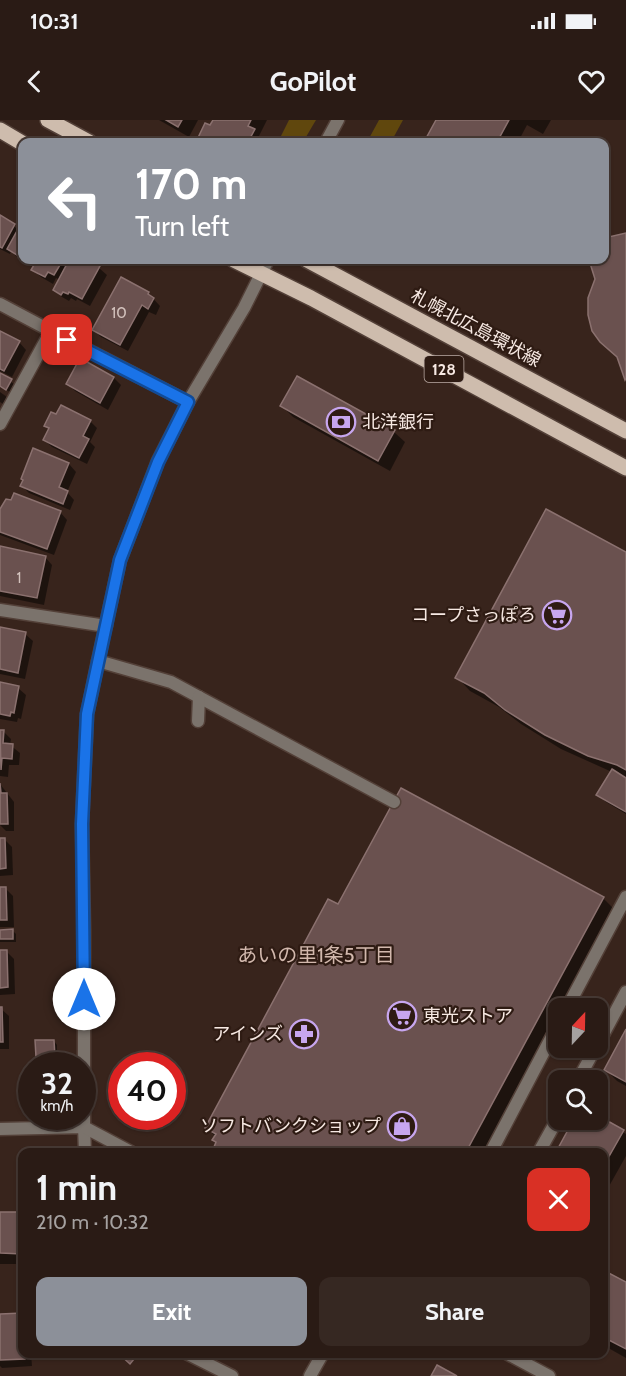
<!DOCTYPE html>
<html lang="en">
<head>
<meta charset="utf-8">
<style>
	body { margin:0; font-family:Cabin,"Noto Sans JP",sans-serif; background:#362822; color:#f1f3f6; height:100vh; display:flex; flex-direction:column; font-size:22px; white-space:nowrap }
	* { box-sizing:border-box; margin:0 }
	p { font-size:20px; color:#a5a1a0 }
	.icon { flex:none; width:33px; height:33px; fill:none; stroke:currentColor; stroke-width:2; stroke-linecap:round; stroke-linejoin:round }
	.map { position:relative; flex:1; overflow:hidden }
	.side { position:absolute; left:18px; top:1028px; width:590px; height:210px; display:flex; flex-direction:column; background:#2a1b15; border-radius:12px; box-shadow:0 2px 4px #0004,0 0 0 2px #463934 }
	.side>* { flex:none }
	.hud { position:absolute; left:18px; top:18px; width:591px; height:126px; border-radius:12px; box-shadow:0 2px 4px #0004,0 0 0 2px #463934; background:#8c9099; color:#fff; overflow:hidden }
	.needle { width:39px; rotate:22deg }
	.tools { position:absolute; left:548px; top:878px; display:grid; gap:12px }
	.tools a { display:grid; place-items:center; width:60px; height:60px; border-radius:12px; background:#2a1b15; box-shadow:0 2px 4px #0004,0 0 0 2px #463934; font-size:30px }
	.speed { position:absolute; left:18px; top:932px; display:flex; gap:12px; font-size:30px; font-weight:700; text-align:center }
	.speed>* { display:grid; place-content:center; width:78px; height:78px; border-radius:50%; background:#2a1b15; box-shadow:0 2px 4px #0004,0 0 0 2px #463934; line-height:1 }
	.speed small { font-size:15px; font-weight:400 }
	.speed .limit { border:9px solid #d22; background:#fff; color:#111 }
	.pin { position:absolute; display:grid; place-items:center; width:51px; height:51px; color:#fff; margin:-26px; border-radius:12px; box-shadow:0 3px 9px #0006 }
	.me { position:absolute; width:66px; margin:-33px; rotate:0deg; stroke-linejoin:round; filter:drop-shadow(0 0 4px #0008) }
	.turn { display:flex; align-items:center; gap:21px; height:126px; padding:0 18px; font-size:27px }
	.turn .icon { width:78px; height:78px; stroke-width:2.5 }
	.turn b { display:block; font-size:42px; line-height:51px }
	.round { display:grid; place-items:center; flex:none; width:63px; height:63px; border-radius:12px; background:#362822 }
	.summary { display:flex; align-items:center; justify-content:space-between; height:102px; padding:0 18px }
	h1 { font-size:36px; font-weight:800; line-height:45px }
	.primary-button { display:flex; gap:12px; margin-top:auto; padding:12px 18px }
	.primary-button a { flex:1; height:69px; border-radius:12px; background:#8c9099; color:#fff; font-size:24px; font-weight:800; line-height:69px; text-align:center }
	.primary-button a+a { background:#362822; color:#f1f3f6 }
	.status { display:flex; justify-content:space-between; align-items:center; height:42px; padding:0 30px; background:#2a1b15; direction:ltr }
	.status svg { height:16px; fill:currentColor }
	header { display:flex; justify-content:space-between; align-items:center; height:78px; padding:0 18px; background:#2a1b15; font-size:27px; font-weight:800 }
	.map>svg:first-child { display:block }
	.green { fill:#60470d }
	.shadow { fill:#0007 }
	.building { fill:#6a514f; stroke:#8b716f; stroke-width:1.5 }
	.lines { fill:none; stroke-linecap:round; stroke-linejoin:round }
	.service-casing { stroke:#534038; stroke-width:15 }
	.pedestrian-casing { stroke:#534038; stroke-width:15 }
	.minor-casing { stroke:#534038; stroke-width:15 }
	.tertiary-casing { stroke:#534038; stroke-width:15 }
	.primary-casing { stroke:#534038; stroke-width:18 }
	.service { stroke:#7b736c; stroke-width:12 }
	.pedestrian { stroke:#7b736c; stroke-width:12 }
	.minor { stroke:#7b736c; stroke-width:12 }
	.tertiary { stroke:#7b736c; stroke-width:12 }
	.primary { stroke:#cebcad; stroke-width:15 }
	.route-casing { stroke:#114b97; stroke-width:15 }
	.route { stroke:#1a73e8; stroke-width:10 }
	.labels { text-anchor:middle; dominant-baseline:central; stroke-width:4.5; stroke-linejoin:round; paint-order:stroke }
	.number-label { font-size:15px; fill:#d4c3be }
	.shield { fill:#2e1b13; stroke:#bbaba5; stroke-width:1.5 }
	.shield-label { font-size:16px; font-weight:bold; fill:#f7e9e3 }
	.street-label { font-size:18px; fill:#f7e9e3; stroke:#2e1b13 }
	.poi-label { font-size:18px; fill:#f7e9e3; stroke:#2e1b13; text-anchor:end }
	.neighbourhood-label { font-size:20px; fill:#d2b8ad; stroke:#2e1b13 }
</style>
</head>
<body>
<div class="status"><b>10:31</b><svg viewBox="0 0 49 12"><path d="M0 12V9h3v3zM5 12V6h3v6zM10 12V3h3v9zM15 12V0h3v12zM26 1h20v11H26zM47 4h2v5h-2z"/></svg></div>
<header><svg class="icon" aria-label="back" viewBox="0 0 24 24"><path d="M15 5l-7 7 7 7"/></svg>GoPilot<svg class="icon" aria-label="heart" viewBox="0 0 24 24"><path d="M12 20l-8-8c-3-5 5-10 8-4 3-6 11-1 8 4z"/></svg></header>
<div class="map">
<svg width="626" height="1256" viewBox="0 0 626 1256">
	<rect width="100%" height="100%" fill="#38241c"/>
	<g class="green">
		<path d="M289 0H316L303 22H278Z"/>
		<path d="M379 0H403L391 22H367Z"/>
	</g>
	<g class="shadow">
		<path d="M159 0H198L189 17Z"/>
		<path d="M215 0H267L259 16 265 21 264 22H197L206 5 211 7Z"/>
		<path d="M438 0H551L543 14 527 5 518 22H426Z"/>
		<path d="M0 97 19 110 22 104V140H84L99 148 107 155 90 186 77 179 76 181 71 178 69 181 62 177 54 170 60 160 56 158 53 164 41 157 33 150 35 147 16 136 11 131 10 134 0 129Z"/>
		<path d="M148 173 160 186 156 195 149 192 128 231 101 217 94 210Z"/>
		<path d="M0 212 19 222 26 230 12 257 0 251Z"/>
		<path d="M81 240 114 258 121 265 108 290 75 271 68 264Z"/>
		<path d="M0 255 14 264 10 272 0 267Z"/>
		<path d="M297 258 394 312 405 322 390 351 293 297 282 286Z"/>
		<path d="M0 272 7 277 3 284 0 282Z"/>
		<path d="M90 301 97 308 90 322 95 327 87 344 52 327 44 320 50 309 46 306Z"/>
		<path d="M34 330 69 344 76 352 67 372 74 380 70 390 29 373 22 366Z"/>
		<path d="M0 391 60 392 67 400 54 435 0 415Z"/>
		<path d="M0 428 45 437 52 445 44 485 0 476Z"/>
		<path d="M626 434V657L621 655 626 659V694L606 682 598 675 612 652 561 629 521 604 499 587 470 571 457 557Z"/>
		<path d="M0 509 25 514 33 521 25 559 0 554Z"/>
		<path d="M0 564 18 568 26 575 21 599 18 598 17 602 0 599Z"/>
		<path d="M0 611 4 612 11 619 10 625 20 633 19 645H9L8 657 0 656Z"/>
		<path d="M0 664 14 682V711H6L0 705Z"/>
		<path d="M0 719H4L12 727 13 755 0 756Z"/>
		<path d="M0 769H6L13 776 14 807H0Z"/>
		<path d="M603 778 617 792 565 888H558V901L487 1032H220L215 1027 218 1023 216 1017 206 1007 339 787Z"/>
		<path d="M12 810 16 814V822H0V811Z"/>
		<path d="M0 832H7L14 839 15 874 0 875Z"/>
		<path d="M0 888 9 896V929H0Z"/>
		<path d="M626 912V966L617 961 606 950Z"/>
		<path d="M54 921 57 925V940H41L37 937Z"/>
		<path d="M597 996 626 1014V1036L603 1077V1032H557L576 999H597Z"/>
		<rect x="0" y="1094" width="22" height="50"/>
		<path d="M603 1151 626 1164V1238L603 1225Z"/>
		<path d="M22 1194V1233H31L32 1246 2 1248 0 1246V1196Z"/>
		<path d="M135 1233H140L143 1236 141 1239Z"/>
	</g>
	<g class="building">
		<path d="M166 0H182L178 7Z"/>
		<path d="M213 0H251L248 6 255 9 248 22H196L205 3 210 5Z"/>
		<path d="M436 0H509L497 22H424Z"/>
		<path d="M0 95 15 104 2 128 0 127Z"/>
		<path d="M22 102V138L7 129Z"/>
		<path d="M626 113V258L625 260 617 237 600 222 592 211 588 195V178L595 159 589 140H604V118Z"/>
		<path d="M25 140H63L54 155 48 152 45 157 31 150 34 145Z"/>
		<path d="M69 140H88L100 146 82 179 69 172 68 174 63 172 61 175 53 170Z"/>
		<path d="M121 157 149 172 148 174 154 178 148 189 142 185 120 225 92 210Z"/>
		<path d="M0 211 20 221 4 251 0 249Z"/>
		<path d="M80 238 114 257 100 283 66 264Z"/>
		<path d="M0 253 12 259 6 270 0 266Z"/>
		<path d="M297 256 395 310 378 341 280 286Z"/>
		<path d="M61 285 91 300 83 316 89 319 79 338 43 320 49 308 44 306 51 292 56 294Z"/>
		<path d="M33 328 69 343 59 367 68 371 63 384 20 366 23 360 21 359Z"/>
		<path d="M14 373 61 391 47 429 0 412V389L6 379 11 380Z"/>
		<path d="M546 389 626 432V650L617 645 588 636 545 615 505 590 484 573 455 558Z"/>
		<path d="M0 426 46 436 37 478 0 471Z"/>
		<path d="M0 507 26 512 18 553 0 549Z"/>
		<path d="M0 562 19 566 14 593 11 592 10 596 0 594Z"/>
		<path d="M0 610H4L3 623 13 624 12 639 2 638 1 650Z"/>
		<path d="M612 649 626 658V692L596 675Z"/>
		<path d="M0 663 1 673H7L8 704H0Z"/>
		<path d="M401 668 604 777 466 1032H222L214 1027 216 1022 212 1020 216 1014 205 1008 328 779 338 784Z"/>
		<path d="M0 718H5L6 748 0 749Z"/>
		<path d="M0 767H6L7 800H0Z"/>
		<path d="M13 809V819H0V810Z"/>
		<path d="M0 830H7L8 867 0 868Z"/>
		<path d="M0 887H2L3 922H0Z"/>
		<path d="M626 909V962L604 950Z"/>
		<path d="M35 920H54L55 937H36Z"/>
		<path d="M597 995 624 1010 603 1047V1032H556L574 999H597Z"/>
		<path d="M0 1092H22V1134L0 1133Z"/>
		<path d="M603 1150 626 1162V1229L603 1217Z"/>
		<path d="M22 1193V1233H25V1239L0 1240V1194Z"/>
		<path d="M118 1233H128L134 1239 130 1244Z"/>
		<path d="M437 1245 457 1256H431Z"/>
	</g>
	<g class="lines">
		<g class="service-casing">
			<g id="service">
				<path d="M98 541 171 562 394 682"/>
				<path d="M198 601 199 577"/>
				<path d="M84 1007 85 1032"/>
				<path d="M186 1233 232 1256"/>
				<path d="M310 1256 323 1233"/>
			</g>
		</g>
		<g class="pedestrian-casing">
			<g id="pedestrian">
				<path d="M567 888 626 777"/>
				<path d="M597 926 626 872"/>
				<path d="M578 960 596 927"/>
				<path d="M491 1032 558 905"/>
				<path d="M539 1032 558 998"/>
			</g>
		</g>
		<g class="minor-casing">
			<g id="minor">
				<path d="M0 184 51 211 0 304"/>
				<path d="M51 211 188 282"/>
				<path d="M0 490 106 506"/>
			</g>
		</g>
		<g class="tertiary-casing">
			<g id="tertiary">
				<path d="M326 22 338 0"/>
				<path d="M84 1007V809L82 704 87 594 98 541 120 440 158 341 188 282 244 188 268 140"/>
				<path d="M0 1009 84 1007 131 1032"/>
				<path d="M506 1233 549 1256"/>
			</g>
		</g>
		<g class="primary-casing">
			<g id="primary">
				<path d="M48 0 89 22"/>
				<path d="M0 10 22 23"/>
				<path d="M234 140 311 178 626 348"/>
				<path d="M307 140 626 311"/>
			</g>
		</g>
		<use href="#service" class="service"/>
		<use href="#pedestrian" class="pedestrian"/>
		<use href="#minor" class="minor"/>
		<use href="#tertiary" class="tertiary"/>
		<use href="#primary" class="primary"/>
	</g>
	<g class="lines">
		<g class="route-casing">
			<path id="route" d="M67 220 188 282 158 342 120 440 87 594 82 704 84 879"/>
		</g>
		<use href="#route" class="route"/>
	</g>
	<defs>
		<g id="bank-ring" transform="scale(1.5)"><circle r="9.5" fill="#2e1b13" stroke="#c7a6ef" stroke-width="1.5"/><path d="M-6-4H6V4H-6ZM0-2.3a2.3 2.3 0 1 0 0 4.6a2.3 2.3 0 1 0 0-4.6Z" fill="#c7a6ef"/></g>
		<g id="supermarket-ring" transform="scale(1.5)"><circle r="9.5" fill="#2e1b13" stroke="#c7a6ef" stroke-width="1.5"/><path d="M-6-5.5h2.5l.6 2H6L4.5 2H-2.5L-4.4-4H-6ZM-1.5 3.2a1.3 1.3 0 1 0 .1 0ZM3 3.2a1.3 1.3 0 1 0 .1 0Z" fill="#c7a6ef"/></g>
		<g id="pharmacy-ring" transform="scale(1.5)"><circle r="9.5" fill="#2e1b13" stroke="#c7a6ef" stroke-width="1.5"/><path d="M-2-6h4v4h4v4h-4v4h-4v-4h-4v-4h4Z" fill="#c7a6ef"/></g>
		<g id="shop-ring" transform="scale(1.5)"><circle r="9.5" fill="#2e1b13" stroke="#c7a6ef" stroke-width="1.5"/><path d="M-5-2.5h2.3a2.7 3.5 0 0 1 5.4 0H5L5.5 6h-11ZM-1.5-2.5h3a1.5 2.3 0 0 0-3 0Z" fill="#c7a6ef"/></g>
	</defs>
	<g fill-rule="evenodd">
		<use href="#bank-ring" x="341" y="302"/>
		<use href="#supermarket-ring" x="557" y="495"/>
		<use href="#supermarket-ring" x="402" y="896"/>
		<use href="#pharmacy-ring" x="304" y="914"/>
		<use href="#shop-ring" x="402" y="1006"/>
	</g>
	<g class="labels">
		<g class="number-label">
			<text x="119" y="193">10</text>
			<text x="19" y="458">1</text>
		</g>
		<rect class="shield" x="424.5" y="236" width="39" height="26" rx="4.5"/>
		<g class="shield-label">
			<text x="444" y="249">128</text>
		</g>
		<g class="street-label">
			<text transform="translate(476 208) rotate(28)">札幌北広島環状線</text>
		</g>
		<g class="poi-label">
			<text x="362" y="302" text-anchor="start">北洋銀行</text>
			<text x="536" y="495">コープさっぽろ</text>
			<text x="423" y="896" text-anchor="start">東光ストア</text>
			<text x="283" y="914">アインズ</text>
			<text x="381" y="1006">ソフトバンクショップ</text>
		</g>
		<g class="neighbourhood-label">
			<text x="316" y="835">あいの里1条5丁目</text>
		</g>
	</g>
</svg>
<div class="tools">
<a><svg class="needle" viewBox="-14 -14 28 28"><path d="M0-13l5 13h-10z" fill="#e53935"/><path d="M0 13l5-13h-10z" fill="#a5a1a0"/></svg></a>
<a><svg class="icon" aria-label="search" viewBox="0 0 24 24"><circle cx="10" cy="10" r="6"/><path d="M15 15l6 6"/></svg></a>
</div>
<div class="speed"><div>32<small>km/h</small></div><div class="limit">40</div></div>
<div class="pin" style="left:67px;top:220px;background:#d93025"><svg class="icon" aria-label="arrive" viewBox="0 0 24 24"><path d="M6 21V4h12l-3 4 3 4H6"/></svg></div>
<svg class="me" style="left:84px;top:879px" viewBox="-20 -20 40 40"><circle r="19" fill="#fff"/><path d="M0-13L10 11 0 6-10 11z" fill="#1a73e8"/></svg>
<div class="hud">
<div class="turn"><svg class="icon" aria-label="left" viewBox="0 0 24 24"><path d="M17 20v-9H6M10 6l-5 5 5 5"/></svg><div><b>170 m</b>Turn left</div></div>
</div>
<section class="side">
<div class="summary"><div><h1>1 min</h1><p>210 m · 10:32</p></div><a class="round" style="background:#d93025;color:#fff"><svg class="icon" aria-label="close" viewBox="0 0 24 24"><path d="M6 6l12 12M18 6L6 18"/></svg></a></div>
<div class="primary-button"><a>Exit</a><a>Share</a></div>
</section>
</div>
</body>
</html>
